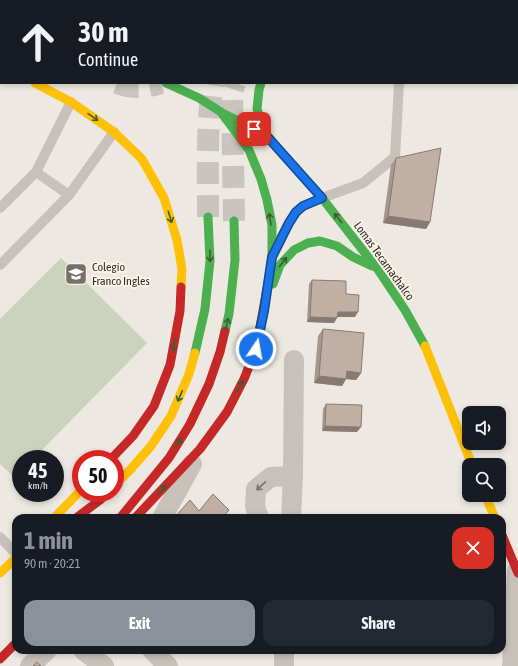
<!DOCTYPE html>
<html lang="en">
<head>
<meta charset="utf-8">
<style>
	body { margin:0; font-family:"Asap Condensed",sans-serif; background:#242831; color:#f1f3f6; height:100vh; display:flex; flex-direction:column; font-size:15px; white-space:nowrap }
	* { box-sizing:border-box; margin:0 }
	p { font-size:13px; color:#9ea1a6 }
	.icon { flex:none; width:22px; height:22px; fill:none; stroke:currentColor; stroke-width:2; stroke-linecap:round; stroke-linejoin:round }
	.map { position:relative; flex:1; overflow:hidden }
	.drawer { position:absolute; left:12px; top:514px; width:494px; height:140px; display:flex; flex-direction:column; background:#171b24; border-radius:12px; box-shadow:0 2px 6px #0003 }
	.drawer>* { flex:none }
	.banner { position:absolute; left:0px; top:0px; width:518px; height:84px; box-shadow:0 2px 6px #0003; background:#171b24; color:#f1f3f6; overflow:hidden }
	.tools { position:absolute; left:462px; top:406px; display:grid; gap:8px }
	.tools a { display:grid; place-items:center; width:44px; height:44px; border-radius:8px; background:#171b24; box-shadow:0 2px 6px #0003; font-size:20px }
	.speed { position:absolute; left:12px; top:450px; display:flex; gap:8px; font-size:20px; font-weight:700; text-align:center }
	.speed>* { display:grid; place-content:center; width:52px; height:52px; border-radius:50%; background:#171b24; box-shadow:0 2px 6px #0003; line-height:1 }
	.speed small { font-size:10px; font-weight:400 }
	.speed .limit { border:6px solid #d22; background:#fff; color:#111 }
	.pin { position:absolute; display:grid; place-items:center; width:34px; height:34px; color:#fff; margin:-17px; border-radius:8px; box-shadow:0 2px 6px #0006 }
	.me { position:absolute; width:44px; margin:-22px; rotate:12deg; stroke-linejoin:round; filter:drop-shadow(0 0 3px #0008) }
	.turn { display:flex; align-items:center; gap:14px; height:84px; padding:0 12px; font-size:18px }
	.turn .icon { width:52px; height:52px; stroke-width:2.5 }
	.turn b { display:block; font-size:28px; line-height:34px }
	.round { display:grid; place-items:center; flex:none; width:42px; height:42px; border-radius:12px; background:#242831 }
	.headline { display:flex; align-items:center; justify-content:space-between; height:68px; padding:0 12px }
	h1 { font-size:24px; font-weight:700; line-height:30px; color:#8c9099 }
	.primary-button { display:flex; gap:8px; margin-top:auto; padding:8px 12px }
	.primary-button a { flex:1; height:46px; border-radius:12px; background:#8c9099; color:#fff; font-size:16px; font-weight:700; line-height:46px; text-align:center }
	.primary-button a+a { background:#242831; color:#f1f3f6 }
	.map>svg:first-child { display:block }
	.pitch { fill:#ccd3bc }
	.lines { fill:none; stroke-linecap:round; stroke-linejoin:round }
	.secondary-tunnel { stroke:#c9c4bd; stroke-width:22; stroke-dasharray:22 11; stroke-linecap:butt }
	.lane { stroke:#c7c1ba; stroke-width:10 }
	.street { stroke:#c7c1ba; stroke-width:20 }
	.fast { stroke:#4caf50; stroke-width:9 }
	.slow { stroke:#ffc107; stroke-width:9 }
	.jam { stroke:#c62828; stroke-width:9 }
	.wall { fill:#a6968c }
	.shaded-wall { fill:#877a72 }
	.building { fill:#c1afa3; stroke:#877a72 }
	.oneway { stroke:#3e5c36 }
	.oneway2 { stroke:#78716a }
	.route-casing { stroke:#114b97; stroke-width:10 }
	.route { stroke:#1a73e8; stroke-width:7 }
	.labels { text-anchor:middle; dominant-baseline:central; stroke-width:4; stroke-linejoin:round; paint-order:stroke }
	.street-label { font-size:12px; fill:#372f28; stroke:#faf4e9 }
	.poi-label { font-size:12px; fill:#372f28; stroke:#faf4e9; text-anchor:start }
</style>
</head>
<body>
<div class="map">
<svg width="518" height="666" viewBox="0 0 518 666">
	<rect width="100%" height="100%" fill="#ede9e2"/>
	<path class="pitch" d="M61 258 147 343 33 459H21V472L15 478 0 464V319Z"/>
	<g class="lines">
		<g class="secondary-tunnel">
			<path d="M0 20 1 21"/>
			<path d="M117 83C133 89 145 88 161 83"/>
			<path d="M208 217C208 174 206 126 213 83"/>
			<path d="M234 221 232 92 235 83"/>
		</g>
		<g class="lane">
			<path d="M406 1V0"/>
			<path d="M36 172 69 195"/>
			<path d="M322 198 363 183 395 157 399 83"/>
			<path d="M0 208 36 172 71 102"/>
			<path d="M0 265 69 195 114 132"/>
			<path d="M0 537 16 554"/>
		</g>
		<g class="street">
			<path d="M155 1 156 0"/>
			<path d="M162 518 192 464"/>
			<path d="M259 518 255 506 256 489 271 477 293 476"/>
			<path d="M291 518 293 476 294 360"/>
			<path d="M83 650 104 666"/>
			<path d="M152 650 168 666"/>
			<path d="M30 666 47 650"/>
			<path d="M284 666V650"/>
			<path d="M512 666 517 571"/>
		</g>
		<g class="fast">
			<path d="M287 0V1"/>
			<path d="M166 83 199 98 221 112 249 150 261 179 267 200 272 225V257L267 289"/>
			<path d="M261 83 259 90 257 109 265 134"/>
			<path d="M224 114 265 134 322 198 379 271 405 310 425 346"/>
			<path d="M273 284 280 265 294 250 308 243 320 241 337 246 353 257 372 266"/>
			<path d="M225 331 229 314 235 260 234 221"/>
			<path d="M195 353 205 309 210 261 208 217"/>
		</g>
		<g class="slow">
			<path d="M235 0V1"/>
			<path d="M257 0V1"/>
			<path d="M0 65H1"/>
			<path d="M35 83 71 102 114 132 142 159 164 198 177 240 182 269 181 287"/>
			<path d="M274 252C282 237 288 218 302 207 308 203 316 201 322 198"/>
			<path d="M425 346 472 465"/>
			<path d="M115 485 130 470 151 446 171 416 189 374 195 353"/>
			<path d="M485 495 495 518"/>
			<path d="M54 518 81 490"/>
			<path d="M0 573 16 558"/>
		</g>
		<g class="jam">
			<path d="M0 2 1 3"/>
			<path d="M111 459 133 436 154 406 170 365 180 311 181 287"/>
			<path d="M76 518 100 500 107 493"/>
			<path d="M120 518 169 458 190 424 209 384 220 352 225 331"/>
			<path d="M135 518 200 449 227 412 244 379 256 349 267 289"/>
			<path d="M502 535 518 573"/>
			<path d="M0 659 16 643"/>
		</g>
	</g>
	<g class="wall">
		<path d="M396 158 430 222 426 229 383 223 391 165Z"/>
		<path d="M312 280 346 294 355 317H337L334 323 307 322 309 284Z"/>
		<path d="M323 329 361 373 356 380 346 379 342 386 314 383 318 336Z"/>
		<path d="M326 404 357 432 322 431 323 409Z"/>
	</g>
	<g class="shaded-wall">
		<path d="M388 216 430 222 426 229 383 223Z"/>
		<path d="M338 312H358L355 317H334Z"/>
		<path d="M310 317 337 318 334 323 307 322Z"/>
		<path d="M347 371 361 373 356 380 346 379 342 386 314 383 319 376Z"/>
		<path d="M325 426 361 427 357 432 322 431Z"/>
	</g>
	<g class="building">
		<path d="M441 148 430 222 388 216 396 158Z"/>
		<path d="M312 280 346 281V294L359 295 358 312H338L337 318 310 317Z"/>
		<path d="M323 329 364 333 361 373 347 371 346 379 319 376Z"/>
		<path d="M326 404 362 405 361 427 325 426Z"/>
		<path d="M213 494 229 510 222 518H174L190 500 199 511Z"/>
		<path d="M37 662 41 666H33Z"/>
	</g>
	<defs><path id="oneway-shaft" d="M-6 0H5M1.5-3L5.5 0L1.5 3" fill="none" stroke-width="1.6" stroke-linecap="round" stroke-linejoin="round"/></defs>
	<g class="oneway">
		<use href="#oneway-shaft" transform="translate(93 117) rotate(35)"/>
		<use href="#oneway-shaft" transform="translate(170 217) rotate(73)"/>
		<use href="#oneway-shaft" transform="translate(338 218) rotate(-129)"/>
		<use href="#oneway-shaft" transform="translate(270 219) rotate(-100)"/>
		<use href="#oneway-shaft" transform="translate(210 256) rotate(89)"/>
		<use href="#oneway-shaft" transform="translate(283 262) rotate(-52)"/>
		<use href="#oneway-shaft" transform="translate(227 324) rotate(-77)"/>
		<use href="#oneway-shaft" transform="translate(174 345) rotate(100)"/>
		<use href="#oneway-shaft" transform="translate(240 386) rotate(-63)"/>
		<use href="#oneway-shaft" transform="translate(180 396) rotate(113)"/>
		<use href="#oneway-shaft" transform="translate(178 443) rotate(-58)"/>
		<use href="#oneway-shaft" transform="translate(162 490) rotate(-47)"/>
	</g>
	<use class="oneway2" href="#oneway-shaft" transform="translate(261 486) rotate(137)"/>
	<g class="lines">
		<g class="route-casing">
			<path id="route" d="M254 129 265 134 322 198 303 206 296 212 289 223 272 257 264 311 256 349"/>
		</g>
		<use href="#route" class="route"/>
	</g>
	<defs>
		<g id="school-square" transform="scale(1.15)"><rect x="-9" y="-9" width="18" height="18" rx="4" fill="#777069" stroke="#faf4e9"/><path d="M0-5L7-2L0 1L-7-2ZM-4 1L0 2.5L4 1V4Q0 6-4 4Z" fill="#fff"/></g>
	</defs>
	<g fill-rule="evenodd">
		<use href="#school-square" x="76" y="274"/>
	</g>
	<g class="labels">
		<g class="street-label">
			<text transform="translate(384 261) rotate(54)">Lomas Tecamachalco</text>
		</g>
		<g class="poi-label">
			<text x="92" y="267">Colegio<tspan x="92" dy="14">Franco Ingles</tspan></text>
		</g>
	</g>
</svg>
<div class="tools">
<a><svg class="icon" aria-label="sound" viewBox="0 0 24 24"><path d="M4 9h4l5-4v14l-5-4H4zM17 9q2 3 0 6"/></svg></a>
<a><svg class="icon" aria-label="search" viewBox="0 0 24 24"><circle cx="10" cy="10" r="6"/><path d="M15 15l6 6"/></svg></a>
</div>
<div class="speed"><div>45<small>km/h</small></div><div class="limit">50</div></div>
<div class="pin" style="left:254px;top:129px;background:#d93025"><svg class="icon" aria-label="arrive" viewBox="0 0 24 24"><path d="M6 21V4h12l-3 4 3 4H6"/></svg></div>
<svg class="me" style="left:256px;top:349px" viewBox="-20 -20 40 40"><circle r="17" fill="#1a73e8" stroke="#fff" stroke-width="3"/><path d="M0-11L8 9 0 5-8 9z" fill="#fff"/></svg>
<div class="banner">
<div class="turn"><svg class="icon" aria-label="ahead" viewBox="0 0 24 24"><path d="M12 20V5M6 11l6-6 6 6"/></svg><div><b>30 m</b>Continue</div></div>
</div>
<section class="drawer">
<div class="headline"><div><h1>1 min</h1><p>90 m · 20:21</p></div><a class="round" style="background:#d93025;color:#fff"><svg class="icon" aria-label="close" viewBox="0 0 24 24"><path d="M6 6l12 12M18 6L6 18"/></svg></a></div>
<div class="primary-button"><a>Exit</a><a>Share</a></div>
</section>
</div>
</body>
</html>
